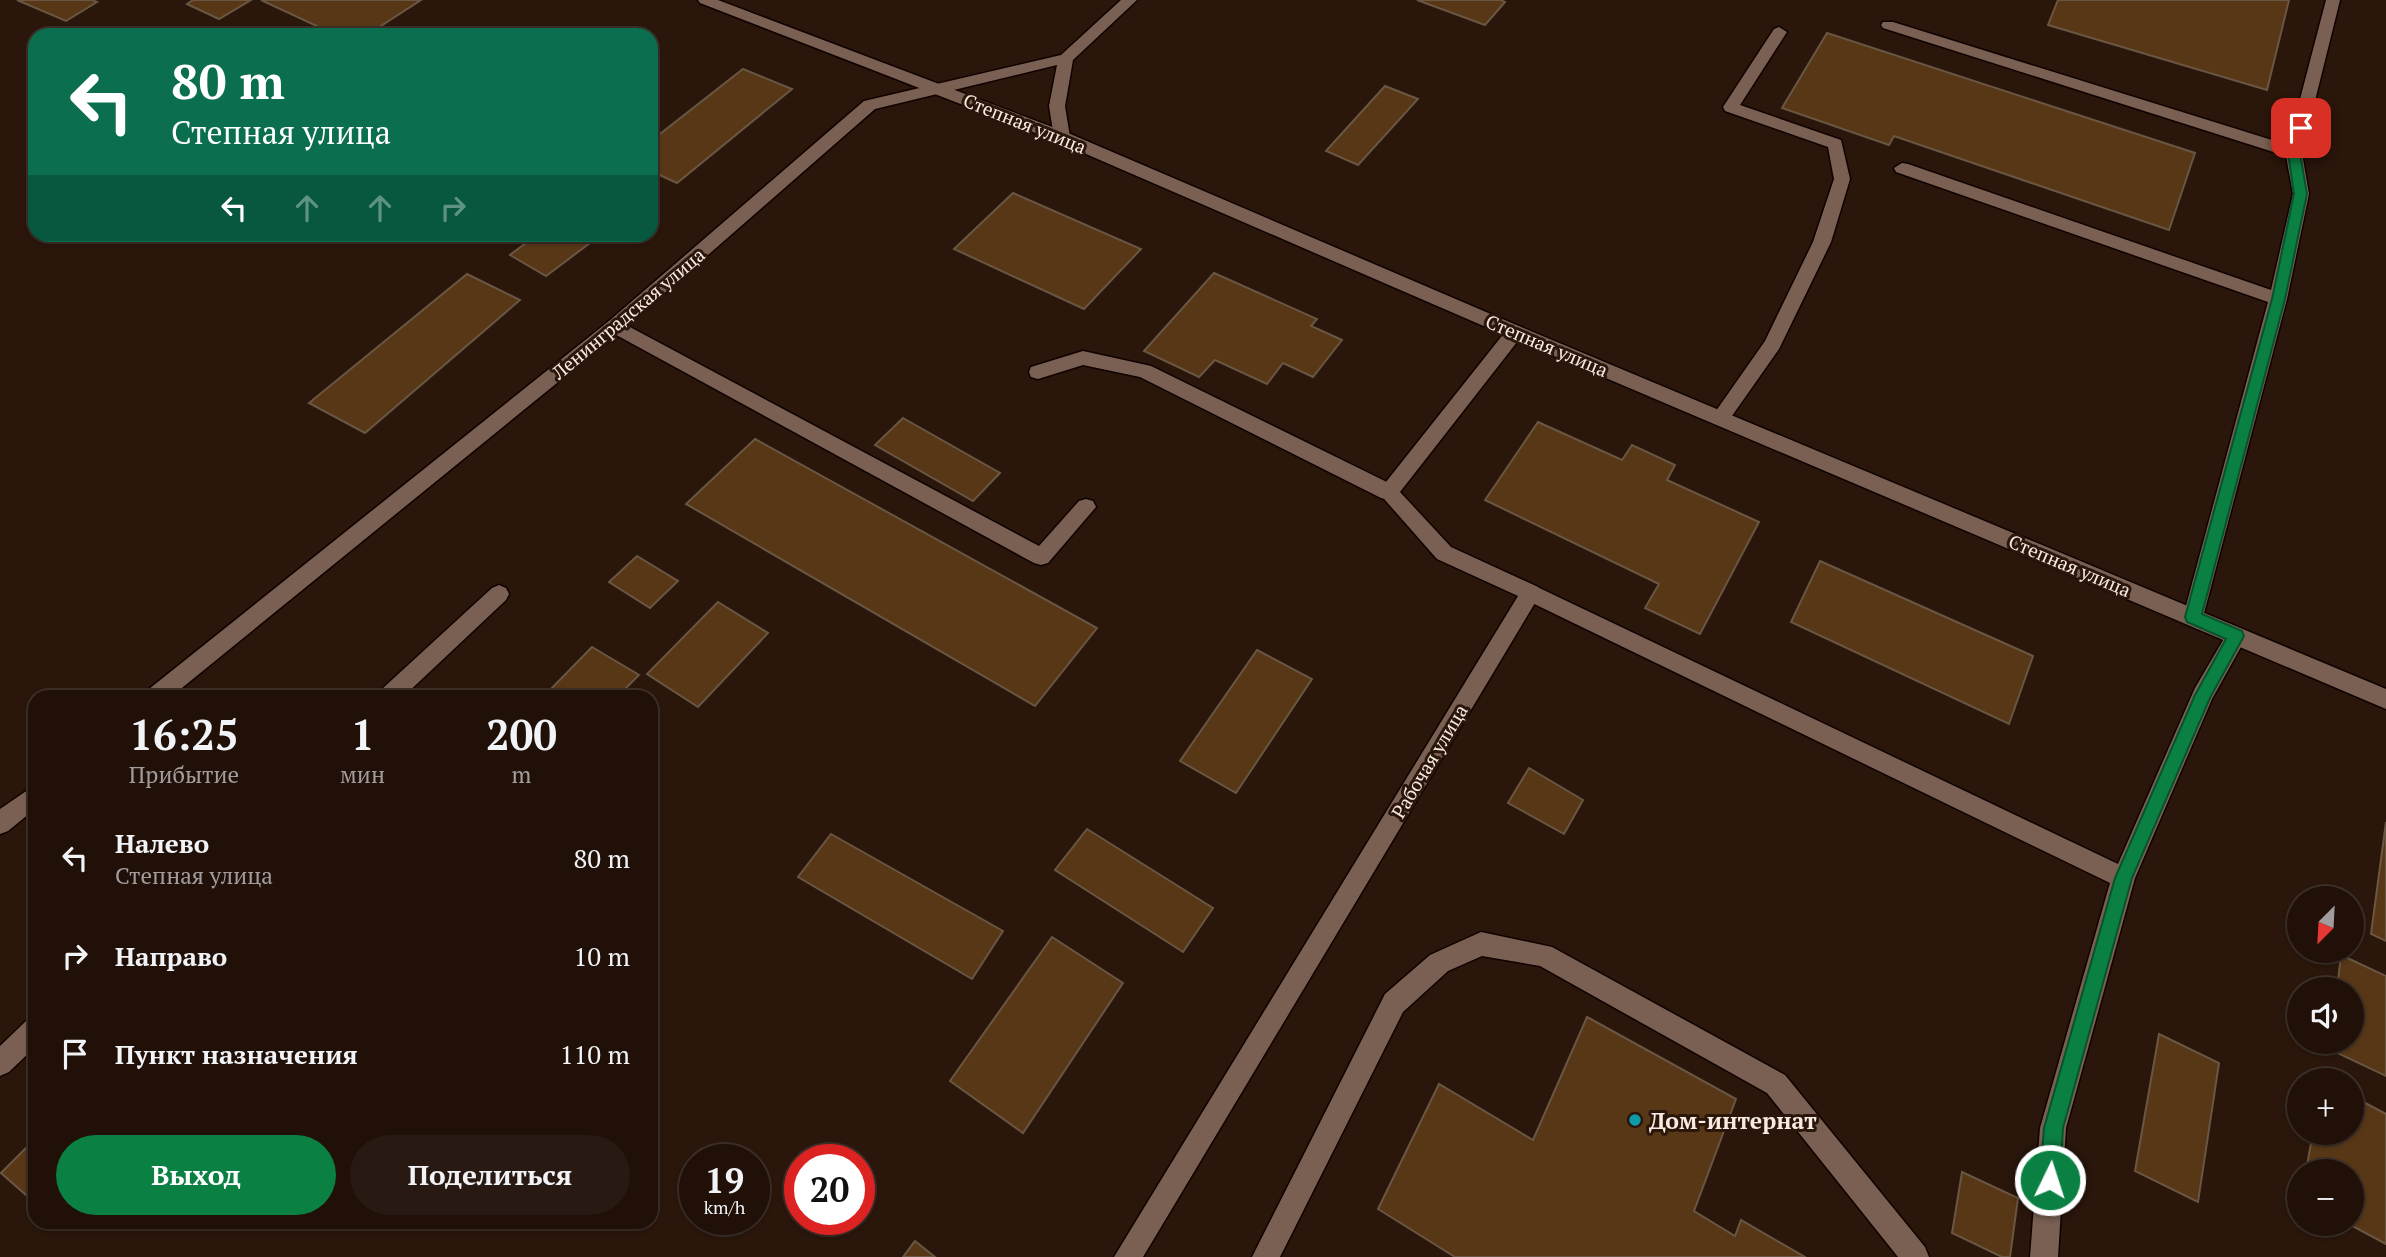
<!DOCTYPE html>
<html lang="ru">
<head>
<meta charset="utf-8">
<style>
	body { margin:0; font-family:"PT Serif",serif; background:#281912; color:#f1f3f6; height:100vh; display:flex; flex-direction:column; font-size:26px; white-space:nowrap }
	* { box-sizing:border-box; margin:0 }
	p { font-size:23px; color:#a29d9c }
	.icon { flex:none; width:38px; height:38px; fill:none; stroke:currentColor; stroke-width:2; stroke-linecap:round; stroke-linejoin:round }
	.map { position:relative; flex:1; overflow:hidden }
	.details { position:absolute; left:28px; top:690px; width:630px; height:539px; display:flex; flex-direction:column; background:#201008; border-radius:21px; box-shadow:0 2px 5px #0004,0 0 0 2px #3d3029 }
	.details>* { flex:none }
	.guide { position:absolute; left:28px; top:28px; width:630px; height:214px; border-radius:21px; box-shadow:0 2px 5px #0004,0 0 0 2px #3d3029; background:#0b6e4f; color:#fff; overflow:hidden }
	.needle { width:46px; rotate:204deg }
	.buttons { position:absolute; left:2287px; top:886px; display:grid; gap:14px }
	.buttons a { display:grid; place-items:center; width:77px; height:77px; border-radius:50%; background:#201008; box-shadow:0 2px 5px #0004,0 0 0 2px #3d3029; font-size:35px }
	.speed { position:absolute; left:679px; top:1144px; display:flex; gap:14px; font-size:35px; font-weight:700; text-align:center }
	.speed>* { display:grid; place-content:center; width:91px; height:91px; border-radius:50%; background:#201008; box-shadow:0 2px 5px #0004,0 0 0 2px #3d3029; line-height:1 }
	.speed small { font-size:18px; font-weight:400 }
	.speed .limit { border:10px solid #d22; background:#fff; color:#111 }
	.pin { position:absolute; display:grid; place-items:center; width:60px; height:60px; color:#fff; margin:-30px; border-radius:14px; box-shadow:0 4px 10px #0006 }
	.me { position:absolute; width:77px; margin:-38px; rotate:4deg; stroke-linejoin:round; filter:drop-shadow(0 0 5px #0008) }
	.turn { display:flex; align-items:center; gap:24px; height:147px; padding:0 28px; font-size:32px }
	.turn .icon { width:91px; height:91px; stroke-width:2.5 }
	.turn b { display:block; font-size:49px; line-height:60px }
	.lanes { display:flex; align-items:center; height:66px; padding:0 28px; background:#0003; justify-content:center; gap:35px; direction:ltr }
	.lanes .off { opacity:.35 }
	.eta { display:flex; justify-content:space-evenly; align-items:center; height:119px; text-align:center }
	.eta b { font-size:42px; font-weight:700; line-height:49px }
	.button { display:flex; gap:14px; margin-top:auto; padding:14px 28px }
	.button a { flex:1; height:80px; border-radius:42px; background:#0b8043; color:#fff; font-size:28px; font-weight:700; line-height:80px; text-align:center }
	.button a+a { background:#281912; color:#f1f3f6 }
	ul { padding:0; list-style:none }
	li { display:flex; align-items:center; gap:21px; height:98px; padding:0 28px }
	li div { flex:1 }
	li b { display:block; font-size:26px }
	li em { font-style:normal }
	.map>svg:first-child { display:block }
	.building { fill:#573716; stroke:#695643; stroke-width:2 }
	.lines { fill:none; stroke-linecap:round; stroke-linejoin:round }
	.lane-casing { stroke:#110200; stroke-width:3 }
	.street-casing { stroke:#110200; stroke-width:3 }
	.secondary-casing { stroke:#110200; stroke-width:3 }
	.lane { fill:#796053; fill-rule:evenodd }
	.street { fill:#796053; fill-rule:evenodd }
	.secondary { fill:#796053; fill-rule:evenodd }
	.route { fill:#0b8043; stroke:#07532c; stroke-width:2 }
	.culture-dot { fill:#0f9aa8; stroke:#2a160b; stroke-width:2.5 }
	.labels { text-anchor:middle; dominant-baseline:central; stroke-width:6; stroke-linejoin:round; paint-order:stroke }
	.street-label { font-size:19px; fill:#f9eae2; stroke:#2a160b }
	.near-poi-label { font-size:23px; font-weight:bold; fill:#f9eae2; stroke:#2a160b; text-anchor:start }
</style>
</head>
<body>
<div class="map">
<svg width="2386" height="1257" viewBox="0 0 2386 1257">
	<rect width="100%" height="100%" fill="#2a160b"/>
	<g class="building">
		<path d="M17 0H92L97 2 66 21Z"/>
		<path d="M193 0H251L219 19 187 4Z"/>
		<path d="M261 0H421L367 35H336Z"/>
		<path d="M1417 0H1501L1505 2 1485 25Z"/>
		<path d="M2058 0H2289L2267 90 2048 25Z"/>
		<path d="M1827 33 2195 153 2169 230 1894 136 1889 145 1782 108Z"/>
		<path d="M743 69 792 89 677 183 651 171V141Z"/>
		<path d="M1385 86 1418 99 1358 165 1326 151Z"/>
		<path d="M1013 193 1141 249 1084 309 954 249Z"/>
		<path d="M538 234H602L546 276 510 255Z"/>
		<path d="M1214 273 1317 319 1311 326 1342 340 1313 377 1283 363 1267 384 1215 360 1199 377 1144 351Z"/>
		<path d="M467 274 520 300 365 433 309 403Z"/>
		<path d="M903 418 1000 473 973 501 875 445Z"/>
		<path d="M1538 422 1622 460 1632 445 1675 465 1667 480 1759 522 1700 634 1645 608 1659 584 1485 500Z"/>
		<path d="M755 439 1097 628 1035 706 686 504Z"/>
		<path d="M637 556 678 581 650 608 609 582Z"/>
		<path d="M1820 561 2033 656 2009 724 1791 622Z"/>
		<path d="M718 602 768 633 698 707 647 674Z"/>
		<path d="M592 647 639 675 618 696H544Z"/>
		<path d="M1257 650 1312 679 1236 793 1180 761Z"/>
		<path d="M1529 768 1583 800 1564 834 1508 803Z"/>
		<path d="M2386 822V941L2371 934Z"/>
		<path d="M1087 829 1213 908 1183 952 1055 870Z"/>
		<path d="M831 834 1003 931 972 979 798 877Z"/>
		<path d="M1052 937 1123 983 1023 1133 950 1081Z"/>
		<path d="M2341 955 2386 976V1076L2329 1049 2330 1041H2352V989H2337Z"/>
		<path d="M1587 1017 1736 1099 1694 1211 1735 1236 1741 1220 1805 1257H1455L1378 1209 1439 1084 1533 1140Z"/>
		<path d="M2159 1034 2219 1063 2198 1202 2135 1171Z"/>
		<path d="M2352 1096 2386 1114V1244L2347 1223H2352V1171H2306L2313 1132H2352Z"/>
		<path d="M35 1139V1203L1 1173Z"/>
		<path d="M1962 1172 2018 1198 2010 1257H2002L1952 1233Z"/>
		<path d="M915 1241 935 1257H903Z"/>
	</g>
	<g class="lines">
		<g class="lane-casing">
			<g id="lane">
				<path d="M2326 0H2340L2302 153 2309 194 2287 299 2203 617 2200 623 2193 626 2186 623 2183 617 2268 302 1896 172 1894 168 1902 163 1908 164 2271 290 2293 194 2286 156 1883 28 1881 25 1883 22H1893L2288 145Z"/>
				<path d="M1779 27 1787 32 1740 105 1841 140 1850 179 1831 242 1779 349 1727 423 1720 425 1713 423 1711 418 1765 341 1813 242 1834 179 1828 147 1725 111 1723 107 1774 29Z"/>
				<path d="M615 319 1039 546 1079 501 1086 499 1093 501 1096 507 1048 563 1041 565 1034 563 609 331 606 326 609 321Z"/>
				<path d="M1083 351 1151 366 1395 486 1398 492 1395 498 1388 500 1381 498 1140 377 1083 365 1038 379 1031 377 1029 372 1031 367Z"/>
				<path d="M1531 584 2118 864 2195 688 2229 630 2236 627 2243 630 2247 636 2212 699 2135 878 2066 1128 2058 1257H2030L2040 1128 2110 883 1524 599 1521 593 1524 587Z"/>
				<path d="M1481 932 1552 947 1785 1075 1925 1247 1929 1257H1898L1767 1093 1540 966 1482 956 1448 971 1403 1012 1280 1257H1252L1385 994 1430 955Z"/>
			</g>
		</g>
		<g class="street-casing">
			<g id="street">
				<path d="M1121 0H1137L1073 60 1065 106 1070 137 1068 141H1056L1054 137 1049 106 1057 65 875 109 621 331 172 696H146L149 689 609 321 864 101 1061 55Z"/>
				<path d="M1515 325 1521 327 1524 332 1521 337 1400 492 1451 547 1538 587 1541 593 1143 1257H1114L1518 596 1437 559 1378 492 1509 327Z"/>
				<path d="M499 585 506 588 509 594 506 600 404 696H379L382 689 492 588Z"/>
				<path d="M35 785V809L8 831 0 834V809Z"/>
				<path d="M35 1017V1047L9 1072 0 1076V1046L26 1021Z"/>
			</g>
		</g>
		<g class="secondary-casing">
			<path id="secondary" d="M698 0H718L1068 133 1521 327 2386 689V709L1509 337 1056 141 700 3Z"/>
		</g>
		<use href="#lane" class="lane"/>
		<use href="#street" class="street"/>
		<use href="#secondary" class="secondary"/>
	</g>
	<path class="route" d="M2301 124 2307 128 2300 153 2307 194 2285 299 2202 614 2242 631 2244 636 2210 698 2132 878 2063 1128 2060 1180 2057 1187 2050 1190 2042 1187 2040 1180 2044 1128 2115 878 2195 695 2226 639 2187 622 2185 617 2272 299 2294 194 2288 153 2295 128Z"/>
	<circle class="culture-dot" cx="1635" cy="1120" r="7"/>
	<g class="labels">
		<g class="street-label">
			<text transform="translate(1025 123) rotate(22)">Степная улица</text>
			<text transform="translate(628 313) rotate(-40)">Ленинградская улица</text>
			<text transform="translate(1547 345) rotate(23)">Степная улица</text>
			<text transform="translate(2070 565) rotate(23)">Степная улица</text>
			<text transform="translate(1429 761) rotate(-59)">Рабочая улица</text>
		</g>
		<g class="near-poi-label">
			<text x="1649" y="1120">Дом-интернат</text>
		</g>
	</g>
</svg>
<div class="buttons">
<a><svg class="needle" viewBox="-14 -14 28 28"><path d="M0-13l5 13h-10z" fill="#e53935"/><path d="M0 13l5-13h-10z" fill="#a29d9c"/></svg></a>
<a><svg class="icon" aria-label="sound" viewBox="0 0 24 24"><path d="M4 9h4l5-4v14l-5-4H4zM17 9q2 3 0 6"/></svg></a>
<a>+</a>
<a>−</a>
</div>
<div class="speed"><div>19<small>km/h</small></div><div class="limit">20</div></div>
<div class="pin" style="left:2301px;top:128px;background:#d93025"><svg class="icon" aria-label="arrive" viewBox="0 0 24 24"><path d="M6 21V4h12l-3 4 3 4H6"/></svg></div>
<svg class="me" style="left:2050px;top:1180px" viewBox="-20 -20 40 40"><circle r="17" fill="#0b8043" stroke="#fff" stroke-width="3"/><path d="M0-11L8 9 0 5-8 9z" fill="#fff"/></svg>
<div class="guide">
<div class="turn"><svg class="icon" aria-label="left" viewBox="0 0 24 24"><path d="M17 20v-9H6M10 6l-5 5 5 5"/></svg><div><b>80 m</b>Степная улица</div></div>
<div class="lanes"><svg class="icon" aria-label="left" viewBox="0 0 24 24"><path d="M17 20v-9H6M10 6l-5 5 5 5"/></svg><svg class="icon off" aria-label="ahead" viewBox="0 0 24 24"><path d="M12 20V5M6 11l6-6 6 6"/></svg><svg class="icon off" aria-label="ahead" viewBox="0 0 24 24"><path d="M12 20V5M6 11l6-6 6 6"/></svg><svg class="icon off" aria-label="right" viewBox="0 0 24 24"><path d="M7 20v-9h11M14 6l5 5-5 5"/></svg></div>
</div>
<section class="details">
<div class="eta">
<div><b>16:25</b><p>Прибытие</p></div>
<div><b>1</b><p>мин</p></div>
<div><b>200</b><p>m</p></div>
</div>
<ul>
<li><svg class="icon" aria-label="left" viewBox="0 0 24 24"><path d="M17 20v-9H6M10 6l-5 5 5 5"/></svg><div><b>Налево</b><p>Степная улица</p></div><em>80 m</em></li>
<li><svg class="icon" aria-label="right" viewBox="0 0 24 24"><path d="M7 20v-9h11M14 6l5 5-5 5"/></svg><div><b>Направо</b></div><em>10 m</em></li>
<li><svg class="icon" aria-label="arrive" viewBox="0 0 24 24"><path d="M6 21V4h12l-3 4 3 4H6"/></svg><div><b>Пункт назначения</b></div><em>110 m</em></li>
</ul>
<div class="button"><a>Выход</a><a>Поделиться</a></div>
</section>
</div>
</body>
</html>
